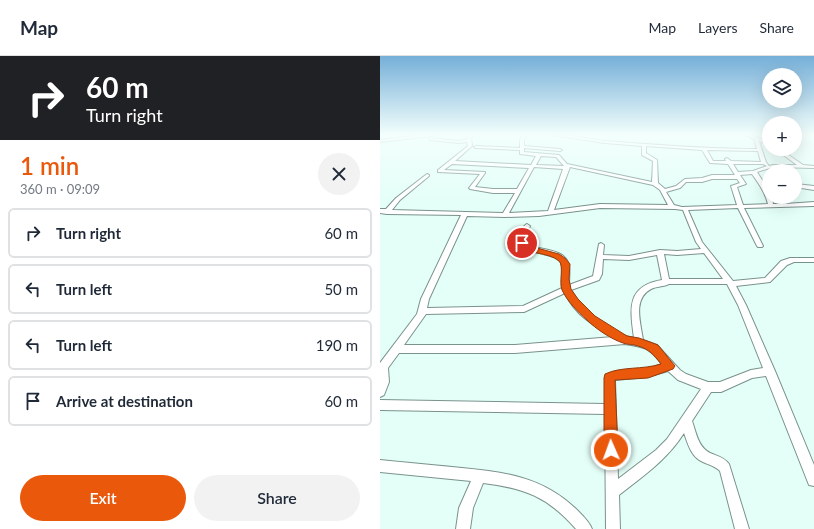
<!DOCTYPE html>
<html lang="en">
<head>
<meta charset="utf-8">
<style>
	body { margin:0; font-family:Lato,sans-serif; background:#f2f2f3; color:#1f2937; height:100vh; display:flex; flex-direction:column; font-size:15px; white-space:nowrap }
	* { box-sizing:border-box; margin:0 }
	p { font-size:13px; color:#747a83 }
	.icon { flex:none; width:22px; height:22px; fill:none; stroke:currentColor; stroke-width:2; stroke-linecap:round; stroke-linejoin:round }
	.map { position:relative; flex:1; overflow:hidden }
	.sheet { display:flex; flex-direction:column; background:#fff; width:380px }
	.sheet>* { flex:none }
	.top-card { background:#202124; color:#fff; overflow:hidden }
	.controls { position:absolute; left:382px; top:12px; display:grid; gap:8px }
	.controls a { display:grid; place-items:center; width:40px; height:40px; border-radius:50%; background:#fff; box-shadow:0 4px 16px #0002; font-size:20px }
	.pin { position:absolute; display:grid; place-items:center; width:34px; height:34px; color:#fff; margin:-17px; border:2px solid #fff; border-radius:50%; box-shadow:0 1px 4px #0007 }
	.me { position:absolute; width:44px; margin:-22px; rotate:358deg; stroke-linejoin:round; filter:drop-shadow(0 0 3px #0008) }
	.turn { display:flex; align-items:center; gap:14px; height:84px; padding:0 20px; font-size:18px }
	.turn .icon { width:52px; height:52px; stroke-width:2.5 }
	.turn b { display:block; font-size:28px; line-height:34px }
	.round { display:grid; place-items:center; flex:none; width:42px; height:42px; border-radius:21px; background:#f2f2f3 }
	.headline { display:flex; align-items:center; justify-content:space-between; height:68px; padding:0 20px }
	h1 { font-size:24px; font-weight:600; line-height:30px; color:#ea580c }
	.cta { display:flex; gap:8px; margin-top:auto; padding:8px 20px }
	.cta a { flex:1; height:46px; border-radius:24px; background:#ea580c; color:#fff; font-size:16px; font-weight:600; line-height:46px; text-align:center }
	.cta a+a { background:#f2f2f3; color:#1f2937 }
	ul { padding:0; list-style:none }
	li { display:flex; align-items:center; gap:12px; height:50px; margin:0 8px 6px; padding:0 12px; border:2px solid #e0e1e3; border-radius:6px }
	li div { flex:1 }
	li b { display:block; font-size:15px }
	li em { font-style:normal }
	header { display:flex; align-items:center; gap:24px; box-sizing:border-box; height:56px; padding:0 20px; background:#fff; border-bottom:1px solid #e0e1e3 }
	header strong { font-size:19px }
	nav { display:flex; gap:22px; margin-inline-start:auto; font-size:14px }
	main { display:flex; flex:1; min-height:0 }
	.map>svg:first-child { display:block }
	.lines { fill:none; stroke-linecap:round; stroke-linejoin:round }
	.minor-casing { stroke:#7a928c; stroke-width:2 }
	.minor { fill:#fff; fill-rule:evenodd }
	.route { fill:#ea580c; stroke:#983908 }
</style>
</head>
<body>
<header>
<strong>Map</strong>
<nav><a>Map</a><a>Layers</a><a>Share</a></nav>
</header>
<main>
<section class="sheet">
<div class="top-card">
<div class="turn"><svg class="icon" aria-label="right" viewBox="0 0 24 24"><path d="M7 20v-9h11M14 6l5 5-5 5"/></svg><div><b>60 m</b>Turn right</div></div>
</div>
<div class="headline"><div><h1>1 min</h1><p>360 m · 09:09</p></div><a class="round"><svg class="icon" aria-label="close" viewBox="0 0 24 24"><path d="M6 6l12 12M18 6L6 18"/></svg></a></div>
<ul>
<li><svg class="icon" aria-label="right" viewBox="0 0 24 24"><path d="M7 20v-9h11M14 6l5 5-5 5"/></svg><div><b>Turn right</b></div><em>60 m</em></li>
<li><svg class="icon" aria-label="left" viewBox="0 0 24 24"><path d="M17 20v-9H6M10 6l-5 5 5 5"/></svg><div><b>Turn left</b></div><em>50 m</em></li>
<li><svg class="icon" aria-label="left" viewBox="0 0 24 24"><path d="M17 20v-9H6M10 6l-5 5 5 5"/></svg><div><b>Turn left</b></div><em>190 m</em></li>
<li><svg class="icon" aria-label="arrive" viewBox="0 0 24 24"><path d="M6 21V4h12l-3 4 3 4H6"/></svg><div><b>Arrive at destination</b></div><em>60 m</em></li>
</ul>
<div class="cta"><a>Exit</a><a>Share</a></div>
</section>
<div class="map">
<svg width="434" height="473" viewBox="0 0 434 473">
	<rect width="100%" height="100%" fill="#e4fff8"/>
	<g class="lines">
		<g class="minor-casing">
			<g id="minor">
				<path d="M42 79H60L0 86V84Z"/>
				<path d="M89 79H94L91 82 92 90 75 105 151 109 156 100 140 98V94L96 92 94 91 96 90 140 92V84L143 79H147L144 84V90L180 93 182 94 180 95 144 92V96L179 99 187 108 272 126 273 105 262 99V90L225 87 172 79C191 79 209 83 227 85 277 89 327 93 377 93L374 83 366 79H372L389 86V89L379 85 386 106 389 110 393 109H417L395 93H400L423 109 434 110V112L393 111 377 116 389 135V141H392L393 148H405L434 146V150L364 152 383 190 382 191H378L377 190 358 152 308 154 322 186 353 225 385 222 401 205 410 202H434V206H414L407 209 390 226 356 230 366 249 395 315 434 409V430L429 429 386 320 372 322 341 336H331L312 365C316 376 318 391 330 397 337 400 344 401 349 408L369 473H355L340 415C335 410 329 409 323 406 311 401 308 388 304 377 288 403 263 420 239 439L240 473H226L225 358 0 354V344L225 348V322L226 319 236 315 267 313 282 308C269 292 266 291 245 288L135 297H19L8 312 9 326 4 339 0 341V307L37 258 41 243 81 159 7 158 0 157V153H6L16 142 47 118 49 119V120L20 144 12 154 123 157 135 137H113L90 133 89 132 100 118 58 116V114L88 90 87 86 79 87 50 84 49 82 79 85 87 83ZM266 90 322 94 330 107 348 108 355 119H332L322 122 305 123 296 130 285 133 278 127 277 104 266 97ZM327 94 378 95 381 106 351 105 347 102 345 103 346 105H333ZM161 100 176 101 184 110 156 109ZM72 108 149 112 137 133H113L95 131 105 117V116L64 114ZM353 108H383L387 110 373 115 358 116ZM154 111 183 113 168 155 129 157ZM190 111 273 129 280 134 288 149 220 148 174 154ZM372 118C379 128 385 136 388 148L363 149 357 131 366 128 360 119ZM332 123H357L360 127 351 130 357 149 302 151 294 149 286 136 300 132 306 126H322ZM220 152 295 153 303 154 316 186 321 193 297 195 280 194 249 200 223 199 224 189 221 187 219 188 213 220 189 229C189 223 190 216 189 210 186 191 158 195 145 188L144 186 150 170 147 168C143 170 142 174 141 178 140 181 138 184 138 187 139 197 172 196 180 205 185 211 180 224 182 232L143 250 47 252 49 243 87 160 125 161 159 160ZM324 197 343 223H289L284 198 297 199ZM277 199 282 224C246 230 250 253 254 282 234 279 200 253 191 234L219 224 222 218 223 203 249 204ZM289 228H347L358 249 383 312 371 314 340 326H328L306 318 300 314 277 289 263 284C261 268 252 243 271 233 277 230 283 231 289 228ZM185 237C194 258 214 270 233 281L135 289H24L46 258 144 256ZM288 315 298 324 321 333 287 383 276 394 238 423 235 324 267 321Z"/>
				<path d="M416 128 434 130V134L415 131Z"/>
				<path d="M0 404C27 407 55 409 82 412 125 416 162 421 195 452 201 458 209 465 212 473H196C168 441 145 432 103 427L93 452 90 473H76L79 452 91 425 0 416Z"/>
			</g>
		</g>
		<use href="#minor" class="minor"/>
	</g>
	<linearGradient id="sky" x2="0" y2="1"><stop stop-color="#75afd8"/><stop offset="0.54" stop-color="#f3fffc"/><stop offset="1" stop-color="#f3fffc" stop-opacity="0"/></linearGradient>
	<rect width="434" height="146" fill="url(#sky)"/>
	<path class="route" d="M142 185 146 189 179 198 185 202 190 208 189 223 191 233 198 243 215 260 247 280 259 282 278 289 295 310 293 313 268 322 235 324 238 394 236 399 231 401 226 399 224 394V322L225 318C242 310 262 314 281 308 274 299 269 293 258 290 253 288 248 289 243 287 231 283 216 273 207 264 198 256 187 245 182 234 179 226 184 209 179 205 168 195 146 200 138 187Z"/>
</svg>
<div class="controls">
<a><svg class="icon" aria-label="layers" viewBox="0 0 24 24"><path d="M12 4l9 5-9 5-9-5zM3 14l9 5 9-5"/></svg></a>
<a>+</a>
<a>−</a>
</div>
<div class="pin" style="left:142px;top:187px;background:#d93025"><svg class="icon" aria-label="arrive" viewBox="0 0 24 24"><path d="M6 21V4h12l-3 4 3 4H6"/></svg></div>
<svg class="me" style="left:231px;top:394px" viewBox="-20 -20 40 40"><circle r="17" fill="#ea580c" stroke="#fff" stroke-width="3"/><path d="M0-11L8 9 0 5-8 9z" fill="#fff"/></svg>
</div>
</main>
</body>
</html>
